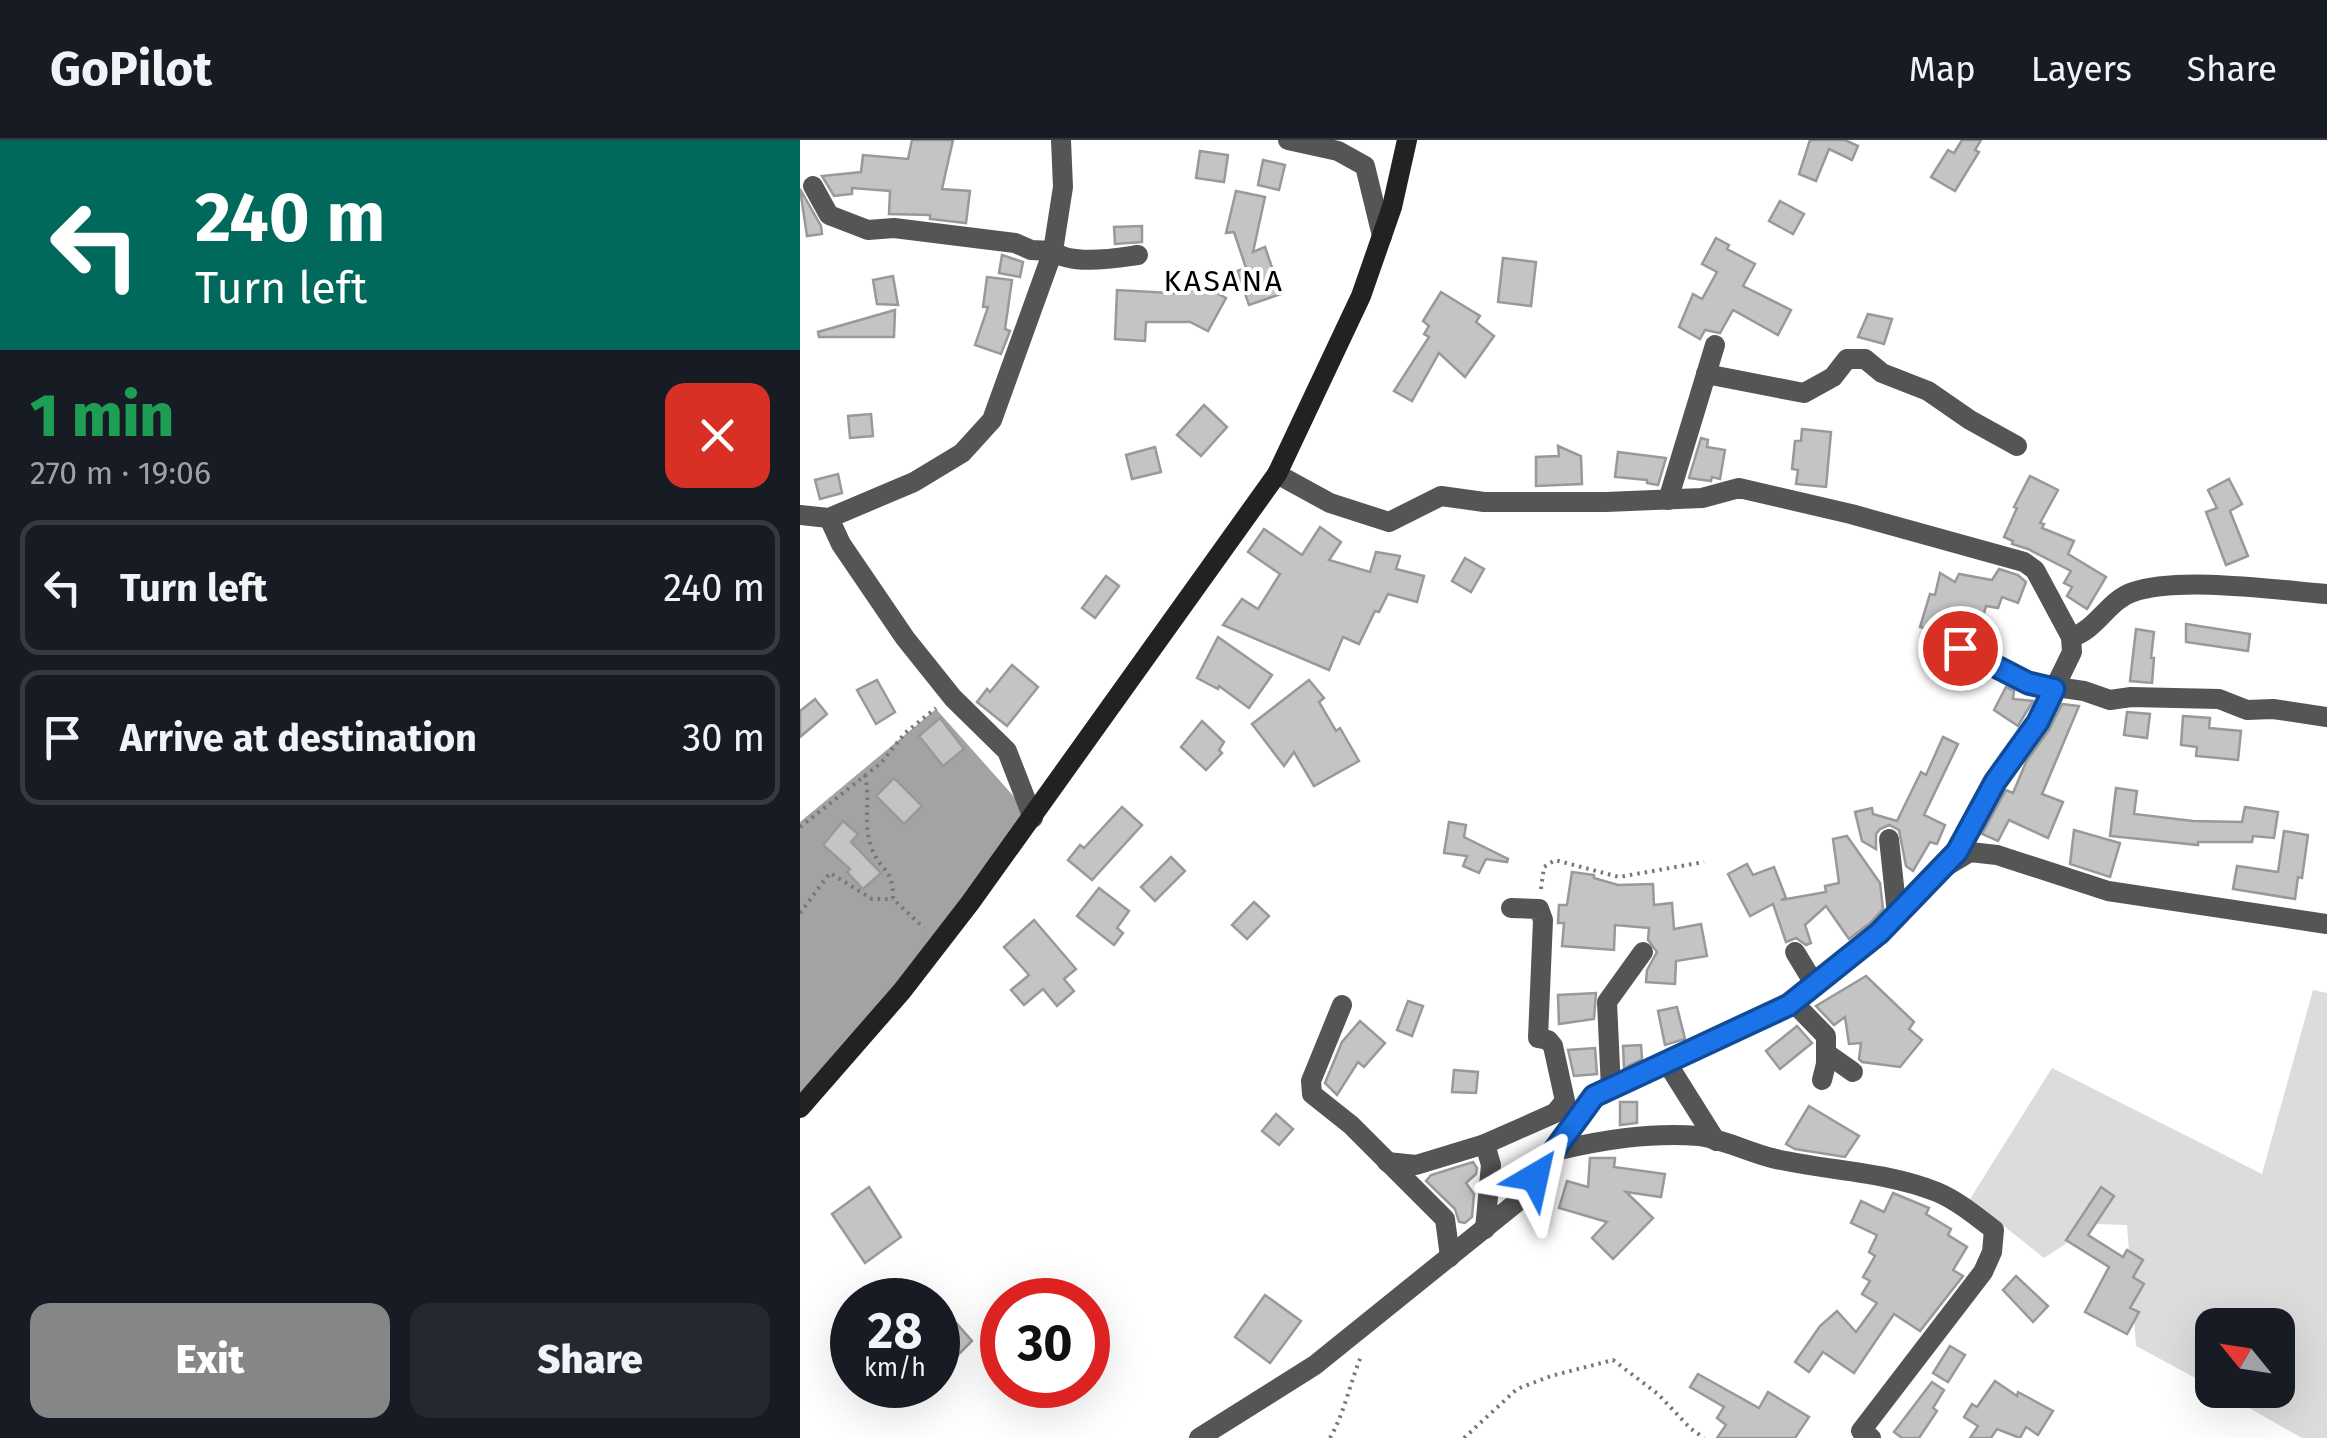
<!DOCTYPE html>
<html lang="en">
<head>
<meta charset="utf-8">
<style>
	body { margin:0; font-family:"Fira Sans",sans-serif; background:#242831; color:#f1f3f6; height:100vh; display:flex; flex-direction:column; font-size:38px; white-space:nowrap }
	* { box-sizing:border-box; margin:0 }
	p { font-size:32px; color:#9ea1a6 }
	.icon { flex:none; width:55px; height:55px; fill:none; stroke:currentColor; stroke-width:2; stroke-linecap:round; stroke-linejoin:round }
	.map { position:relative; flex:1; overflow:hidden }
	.panel { display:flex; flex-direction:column; background:#171b24; width:800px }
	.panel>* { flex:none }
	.guide { background:#00695c; color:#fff; overflow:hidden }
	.needle { width:65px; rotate:300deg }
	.buttons { position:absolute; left:1395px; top:1168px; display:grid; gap:20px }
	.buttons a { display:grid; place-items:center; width:100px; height:100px; border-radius:20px; background:#171b24; box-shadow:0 10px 40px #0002; font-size:50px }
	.speed { position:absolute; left:30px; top:1138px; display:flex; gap:20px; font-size:50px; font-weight:700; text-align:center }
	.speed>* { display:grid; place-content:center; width:130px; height:130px; border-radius:50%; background:#171b24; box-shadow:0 10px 40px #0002; line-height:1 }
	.speed small { font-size:25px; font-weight:400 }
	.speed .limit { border:15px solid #d22; background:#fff; color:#111 }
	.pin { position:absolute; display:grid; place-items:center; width:85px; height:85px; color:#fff; margin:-42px; border:5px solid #fff; border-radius:50%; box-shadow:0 2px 10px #0007 }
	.me { position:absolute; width:110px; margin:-55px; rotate:36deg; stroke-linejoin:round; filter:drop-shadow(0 0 8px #0008) }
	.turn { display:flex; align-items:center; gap:35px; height:210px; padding:0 30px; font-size:45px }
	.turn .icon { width:130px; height:130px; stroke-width:2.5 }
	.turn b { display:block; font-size:70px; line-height:85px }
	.round { display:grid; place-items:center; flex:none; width:105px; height:105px; border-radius:20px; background:#242831 }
	.head { display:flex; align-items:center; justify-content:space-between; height:170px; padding:0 30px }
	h1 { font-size:60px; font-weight:800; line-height:75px; color:#1e9e55 }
	.button { display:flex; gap:20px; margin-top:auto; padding:20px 30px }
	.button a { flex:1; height:115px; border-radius:20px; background:#858687; color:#fff; font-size:40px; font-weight:800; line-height:115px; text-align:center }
	.button a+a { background:#242831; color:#f1f3f6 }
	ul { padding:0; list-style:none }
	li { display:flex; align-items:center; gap:30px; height:135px; margin:0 20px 15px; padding:0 10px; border:5px solid #363941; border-radius:20px }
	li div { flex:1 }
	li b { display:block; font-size:38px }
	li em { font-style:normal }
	header { display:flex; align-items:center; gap:60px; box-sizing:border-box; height:140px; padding:0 50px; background:#171b24; border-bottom:2px solid #363941 }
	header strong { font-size:48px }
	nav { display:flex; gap:55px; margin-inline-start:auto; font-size:35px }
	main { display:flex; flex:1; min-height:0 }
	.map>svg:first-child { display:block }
	.green { fill:#dcdcdc }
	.water { fill:#a3a3a3 }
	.building { fill:#c4c4c4; stroke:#999; stroke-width:2.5 }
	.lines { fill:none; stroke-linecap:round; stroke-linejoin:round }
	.path { stroke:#777; stroke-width:4; stroke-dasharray:2.5 5; stroke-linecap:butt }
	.street { stroke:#555; stroke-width:20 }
	.secondary { stroke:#222; stroke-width:20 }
	.route-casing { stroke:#114b97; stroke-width:25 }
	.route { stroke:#1a73e8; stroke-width:18 }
	.labels { text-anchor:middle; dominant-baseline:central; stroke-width:8; stroke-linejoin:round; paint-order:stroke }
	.quarter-label { font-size:30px; letter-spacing:2.5px; fill:#000; stroke:#fff }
</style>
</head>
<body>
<header>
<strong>GoPilot</strong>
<nav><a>Map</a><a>Layers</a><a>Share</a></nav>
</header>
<main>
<section class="panel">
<div class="guide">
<div class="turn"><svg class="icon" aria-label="left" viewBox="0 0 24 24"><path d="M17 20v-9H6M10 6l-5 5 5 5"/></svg><div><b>240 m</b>Turn left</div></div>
</div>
<div class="head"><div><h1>1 min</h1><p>270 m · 19:06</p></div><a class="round" style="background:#d93025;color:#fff"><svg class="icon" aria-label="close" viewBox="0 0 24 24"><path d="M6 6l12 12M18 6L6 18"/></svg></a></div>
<ul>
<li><svg class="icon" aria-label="left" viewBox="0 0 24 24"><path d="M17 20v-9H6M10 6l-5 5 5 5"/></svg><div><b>Turn left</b></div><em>240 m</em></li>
<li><svg class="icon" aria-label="arrive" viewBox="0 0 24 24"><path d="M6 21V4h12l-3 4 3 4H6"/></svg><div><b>Arrive at destination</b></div><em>30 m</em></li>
</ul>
<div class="button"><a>Exit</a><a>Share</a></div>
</section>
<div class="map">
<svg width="1527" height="1298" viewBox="0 0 1527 1298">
	<rect width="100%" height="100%" fill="#fff"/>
	<path class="green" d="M1513 850 1527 853V1298H1502L1417 1250H1478V1185H1412V1247L1336 1206 1327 1085 1296 1084 1244 1118 1170 1059 1252 928 1462 1034Z"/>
	<path class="water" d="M136 569 233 678 0 962V682Z"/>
	<g class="building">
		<path d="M112 0H153L142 49 170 51 166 83 130 79V75L89 74 90 51 52 48V54L34 56 22 36 61 32 63 15 108 19Z"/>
		<path d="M1010 0H1045L1058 6 1052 20 1029 9 1016 41 999 34Z"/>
		<path d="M1162 0H1181L1175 10 1179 12 1155 51 1131 37 1148 10 1154 13Z"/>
		<path d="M400 11 428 15 424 42 396 38Z"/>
		<path d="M463 20 485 25 479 50 458 45Z"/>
		<path d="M0 49 21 86 22 94 7 96Z"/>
		<path d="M436 51 465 57 453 112 465 107 481 154 449 165 437 131 446 128 434 92 426 93Z"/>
		<path d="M980 61 1004 74 993 94 969 81Z"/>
		<path d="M342 86V102L315 104 314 87Z"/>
		<path d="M916 98 929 105 927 109 955 124 943 146 991 170 978 195 933 170 920 193 905 190 900 199 879 187 893 154 902 159 917 132 902 124Z"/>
		<path d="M202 115 223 122 220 137 199 133Z"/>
		<path d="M703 118 736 122 731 166 698 162Z"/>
		<path d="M93 136 98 165 77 164 73 140Z"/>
		<path d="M187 137 212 140 205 189 210 191 201 214 175 205 188 167H183Z"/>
		<path d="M392 147 403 153 406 147 426 158 408 191 390 182H346L345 201 315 199 317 150 388 154Z"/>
		<path d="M641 152 680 176 676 182 694 196 665 237 639 213 612 261 594 251 629 197 624 194 629 186 623 181Z"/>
		<path d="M95 170 94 197H19L18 192Z"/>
		<path d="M1068 174 1092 179 1084 204 1058 197Z"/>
		<path d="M404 265 427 287 401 316 377 295Z"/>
		<path d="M71 274 73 296 50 298 48 276Z"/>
		<path d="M1002 289 1031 292 1026 347 996 344 998 330 992 329 995 301H1001Z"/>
		<path d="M901 298 908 300 907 307 925 310 920 339 912 337 911 341 889 338Z"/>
		<path d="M758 306 781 316 782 344 736 346V317L759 316Z"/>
		<path d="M355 307 361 332 332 339 326 315Z"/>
		<path d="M818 312 866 318 858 345 847 343V340L815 337Z"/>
		<path d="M38 334 42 353 20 359 15 340Z"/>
		<path d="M1230 336 1258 350 1240 383 1244 384 1242 388 1274 401 1268 414 1306 437 1287 469 1267 456 1272 447 1264 443 1271 431 1228 409 1212 404 1213 401 1204 397 1217 368 1214 367Z"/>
		<path d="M1429 339 1442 364 1430 371 1448 416 1426 425 1406 372 1417 368 1408 350Z"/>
		<path d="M520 387 541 402 529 420 570 432 576 412 600 416 596 429 624 436 617 462 588 454 579 472 575 471 559 504 543 497 529 530 423 485 442 459 458 469 480 434 448 412 464 389 502 415Z"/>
		<path d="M665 418 684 429 671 452 652 441Z"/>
		<path d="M1199 429 1218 435 1226 442 1218 463 1202 457 1198 468 1186 466 1179 492 1166 489 1164 495 1152 497 1120 487 1130 454 1135 455 1140 433 1155 442 1159 434 1192 440Z"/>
		<path d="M306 436 319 446 295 478 282 468Z"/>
		<path d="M1386 484 1450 494 1448 511 1386 502Z"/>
		<path d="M1336 489 1354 492 1351 518H1354L1352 543 1330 541Z"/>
		<path d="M418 497 472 535 449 568 419 546 418 549 397 538Z"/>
		<path d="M212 525 238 547 207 586 177 562 187 549 190 552Z"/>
		<path d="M77 540 95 572 76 584 57 550Z"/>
		<path d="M509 540 524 558 519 562 536 591 540 588 559 621 514 646 494 612 484 626 452 584Z"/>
		<path d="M1206 547 1214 551 1213 559 1233 561 1218 586 1194 570Z"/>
		<path d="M15 559 27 574 0 597V571Z"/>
		<path d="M1262 564 1279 566 1242 654 1263 662 1248 698 1209 680 1198 701 1182 694 1206 650 1213 653 1226 622 1249 590Z"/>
		<path d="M1327 572 1350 574 1347 598 1324 595Z"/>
		<path d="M1383 576 1410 578 1409 588 1441 591 1438 620 1396 616 1397 607 1381 605Z"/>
		<path d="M140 578 164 609 143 626 119 596Z"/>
		<path d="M402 581 424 602 419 610 422 613 406 630 381 607Z"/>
		<path d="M1143 597 1158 604 1124 675 1145 685 1137 704 1130 702 1113 731 1106 726 1099 690 1089 685 1080 689 1076 694V709L1062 701 1055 672 1072 668 1073 674 1097 681 1121 632 1126 635Z"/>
		<path d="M94 638 122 666 104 684 76 656Z"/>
		<path d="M1316 648 1337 651 1334 674 1393 681 1442 682 1445 667 1478 672 1474 698 1453 696 1452 702H1398V705L1310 696Z"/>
		<path d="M322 667 342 685 292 740 268 720 280 705 284 708Z"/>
		<path d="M43 681 58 694 51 702 81 733 63 749 47 732 50 729 23 705Z"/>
		<path d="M649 682 666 685 664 697 708 719 707 722 686 719 679 733 663 726 667 716 644 713Z"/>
		<path d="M1274 690 1320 703 1310 737 1270 724Z"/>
		<path d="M1484 691 1508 695 1502 738 1498 737 1495 759 1433 749 1437 726 1478 732Z"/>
		<path d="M1047 696 1080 743 1083 769 1070 783 1049 799 1026 766 1005 785 1011 803 1006 805 996 798 986 802 973 764 950 776 928 734 947 724 953 735 974 727 986 758 981 760 1026 752 1025 746 1039 743 1033 699Z"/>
		<path d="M371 717 385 731 355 761 341 747Z"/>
		<path d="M772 732 794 735V738L818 745 853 744 854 765 872 763 874 789 901 784 907 816 876 821 875 844 846 842 847 830 857 812 848 800 849 788 815 785 814 810 762 806 764 783H758L759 765H767Z"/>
		<path d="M299 748 329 771 317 788 323 793 314 805 277 776Z"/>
		<path d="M454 762 469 776 447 799 432 785Z"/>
		<path d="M234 780 276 829 264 839 274 851 257 866 243 849 224 865 211 850 229 835 204 807Z"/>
		<path d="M1066 836 1114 882 1109 889 1122 900 1100 927 1062 922 1059 919 1061 903 1049 904 1045 877 1034 885 1016 866Z"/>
		<path d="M796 853 794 879 759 884 758 855Z"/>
		<path d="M608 861 623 866 612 896 597 890Z"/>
		<path d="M877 867 885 899 865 905 858 871Z"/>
		<path d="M560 881 585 903 564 927 558 922 537 955 525 943 542 902Z"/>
		<path d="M997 886 1012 903 980 929 966 911Z"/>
		<path d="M841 905 842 919 824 928 823 906Z"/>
		<path d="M795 908 797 934 774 936 768 910Z"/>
		<path d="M654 930 678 932 676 953 652 952Z"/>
		<path d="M820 962H837V983L820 985Z"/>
		<path d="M1009 966 1059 996 1045 1017 995 1009 986 1004Z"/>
		<path d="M476 974 493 989 479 1005 462 991Z"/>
		<path d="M790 1018H815L814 1027 865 1034 861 1057 826 1052 853 1078 813 1119 792 1098 807 1082 759 1068 767 1041 788 1047Z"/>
		<path d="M673 1022 677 1028 676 1034 666 1043 674 1054 672 1077 665 1083 659 1082 655 1069 626 1041 631 1035Z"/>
		<path d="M69 1047 101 1097 65 1123 32 1074Z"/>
		<path d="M1301 1047 1314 1056 1288 1095 1323 1117 1327 1110 1343 1120 1333 1137 1344 1144 1330 1168 1339 1172 1327 1194 1285 1172 1309 1127 1266 1100Z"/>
		<path d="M1093 1053 1129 1068 1126 1074 1151 1089 1148 1095 1167 1107 1153 1130 1163 1136 1120 1191 1094 1174 1054 1233 1023 1212 1009 1232 995 1222 1020 1186 1037 1171 1056 1192 1077 1163 1062 1154 1070 1141 1063 1137 1075 1116 1069 1112 1077 1095 1051 1083 1061 1061 1084 1072Z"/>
		<path d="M1216 1136 1248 1166 1233 1182 1203 1150Z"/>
		<path d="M465 1155 501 1181 470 1223 435 1197Z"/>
		<path d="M150 1176 172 1201 153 1220 138 1204V1188Z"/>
		<path d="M1150 1206 1165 1215 1148 1242 1133 1233Z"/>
		<path d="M898 1234 959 1268 968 1252 1009 1277 995 1298H917L926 1285 917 1278 924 1267 890 1247Z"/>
		<path d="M1195 1241 1217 1256 1218 1252 1253 1271 1238 1295 1226 1287 1220 1298 1197 1289 1191 1298H1170L1178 1286 1164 1277 1172 1264 1177 1267Z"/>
		<path d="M1132 1242 1144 1250 1133 1268 1137 1271 1119 1298H1102L1094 1292Z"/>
	</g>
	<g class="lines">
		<g class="path">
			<path d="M65 635C71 661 62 684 72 709 82 734 93 726 93 759L124 788"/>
			<path d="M0 687 81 623 105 593 136 568"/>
			<path d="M741 749 744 727 755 720 819 737 904 722"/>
			<path d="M0 773 30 733 72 759H93"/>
			<path d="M530 1298C545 1272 550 1242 562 1214"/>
			<path d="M664 1298 717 1249 751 1236 813 1220 858 1254 890 1288 904 1298"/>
		</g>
		<g class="street">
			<path d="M488 0 538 11 565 26 582 96"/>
			<path d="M13 46 29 75 68 90 94 88 215 103 231 110 253 111C271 126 316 118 338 115"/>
			<path d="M906 234 1004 253 1033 237 1047 219H1065L1082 233 1128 251 1170 280 1217 306"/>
			<path d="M477 334 530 363 589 382 641 356 684 362H806L902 358 939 348 1051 374 1224 422 1235 430 1271 497 1272 512 1238 582 1195 642 1157 712 1149 720"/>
			<path d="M868 360 915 205"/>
			<path d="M0 375 29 378 114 342 162 313 192 280 253 111 263 47 261 0"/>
			<path d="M29 378 41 404 105 498 153 558 207 611 233 678"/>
			<path d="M1271 497C1296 491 1308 460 1333 452 1379 436 1477 450 1527 454"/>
			<path d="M1160 508 1228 543 1284 551 1310 560 1331 557 1419 559 1447 570 1473 569 1527 577"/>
			<path d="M1089 699 1097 774"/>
			<path d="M995 812 1015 845"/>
			<path d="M993 862 1026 896V924L1022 940"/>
			<path d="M542 865 511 941 512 954 551 985 645 1079 650 1117"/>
			<path d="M1026 913 1053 932"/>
			<path d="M867 923 916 1001"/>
			<path d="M811 949 807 862 843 812"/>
			<path d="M685 1004 755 973 765 961 753 906 748 900 738 898 743 780 739 769 711 768"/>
			<path d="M755 1011C802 1000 850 992 899 996 923 999 948 1012 972 1018 1026 1031 1085 1031 1137 1052 1158 1061 1176 1076 1194 1090L1192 1112 1183 1132 1061 1291 1071 1298"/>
			<path d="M587 1022 616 1025 685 1004 691 1025 685 1089"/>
			<path d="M399 1298 515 1225 716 1063 794 957 989 865 1079 793 1137 732 1170 712 1197 715 1308 751 1527 784"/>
		</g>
		<path class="secondary" d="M0 968 102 851 170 763 477 334 561 156 592 67 607 0"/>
	</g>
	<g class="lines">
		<g class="route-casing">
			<path id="route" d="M735 1037 794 956 989 865 1079 793 1157 712 1195 642 1238 582 1254 549 1228 543 1160 508"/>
		</g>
		<use href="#route" class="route"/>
	</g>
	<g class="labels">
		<g class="quarter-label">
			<text x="424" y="141">KASANA</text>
		</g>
	</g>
</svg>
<div class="buttons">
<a><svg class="needle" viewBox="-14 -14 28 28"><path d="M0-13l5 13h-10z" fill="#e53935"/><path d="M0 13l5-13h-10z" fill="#9ea1a6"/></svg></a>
</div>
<div class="speed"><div>28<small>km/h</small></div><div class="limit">30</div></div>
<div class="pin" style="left:1160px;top:508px;background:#d93025"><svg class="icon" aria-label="arrive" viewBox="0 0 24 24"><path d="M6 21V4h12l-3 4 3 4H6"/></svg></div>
<svg class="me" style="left:735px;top:1037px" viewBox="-20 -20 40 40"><path d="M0-17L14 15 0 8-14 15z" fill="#1a73e8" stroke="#fff" stroke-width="4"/></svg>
</div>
</main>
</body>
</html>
